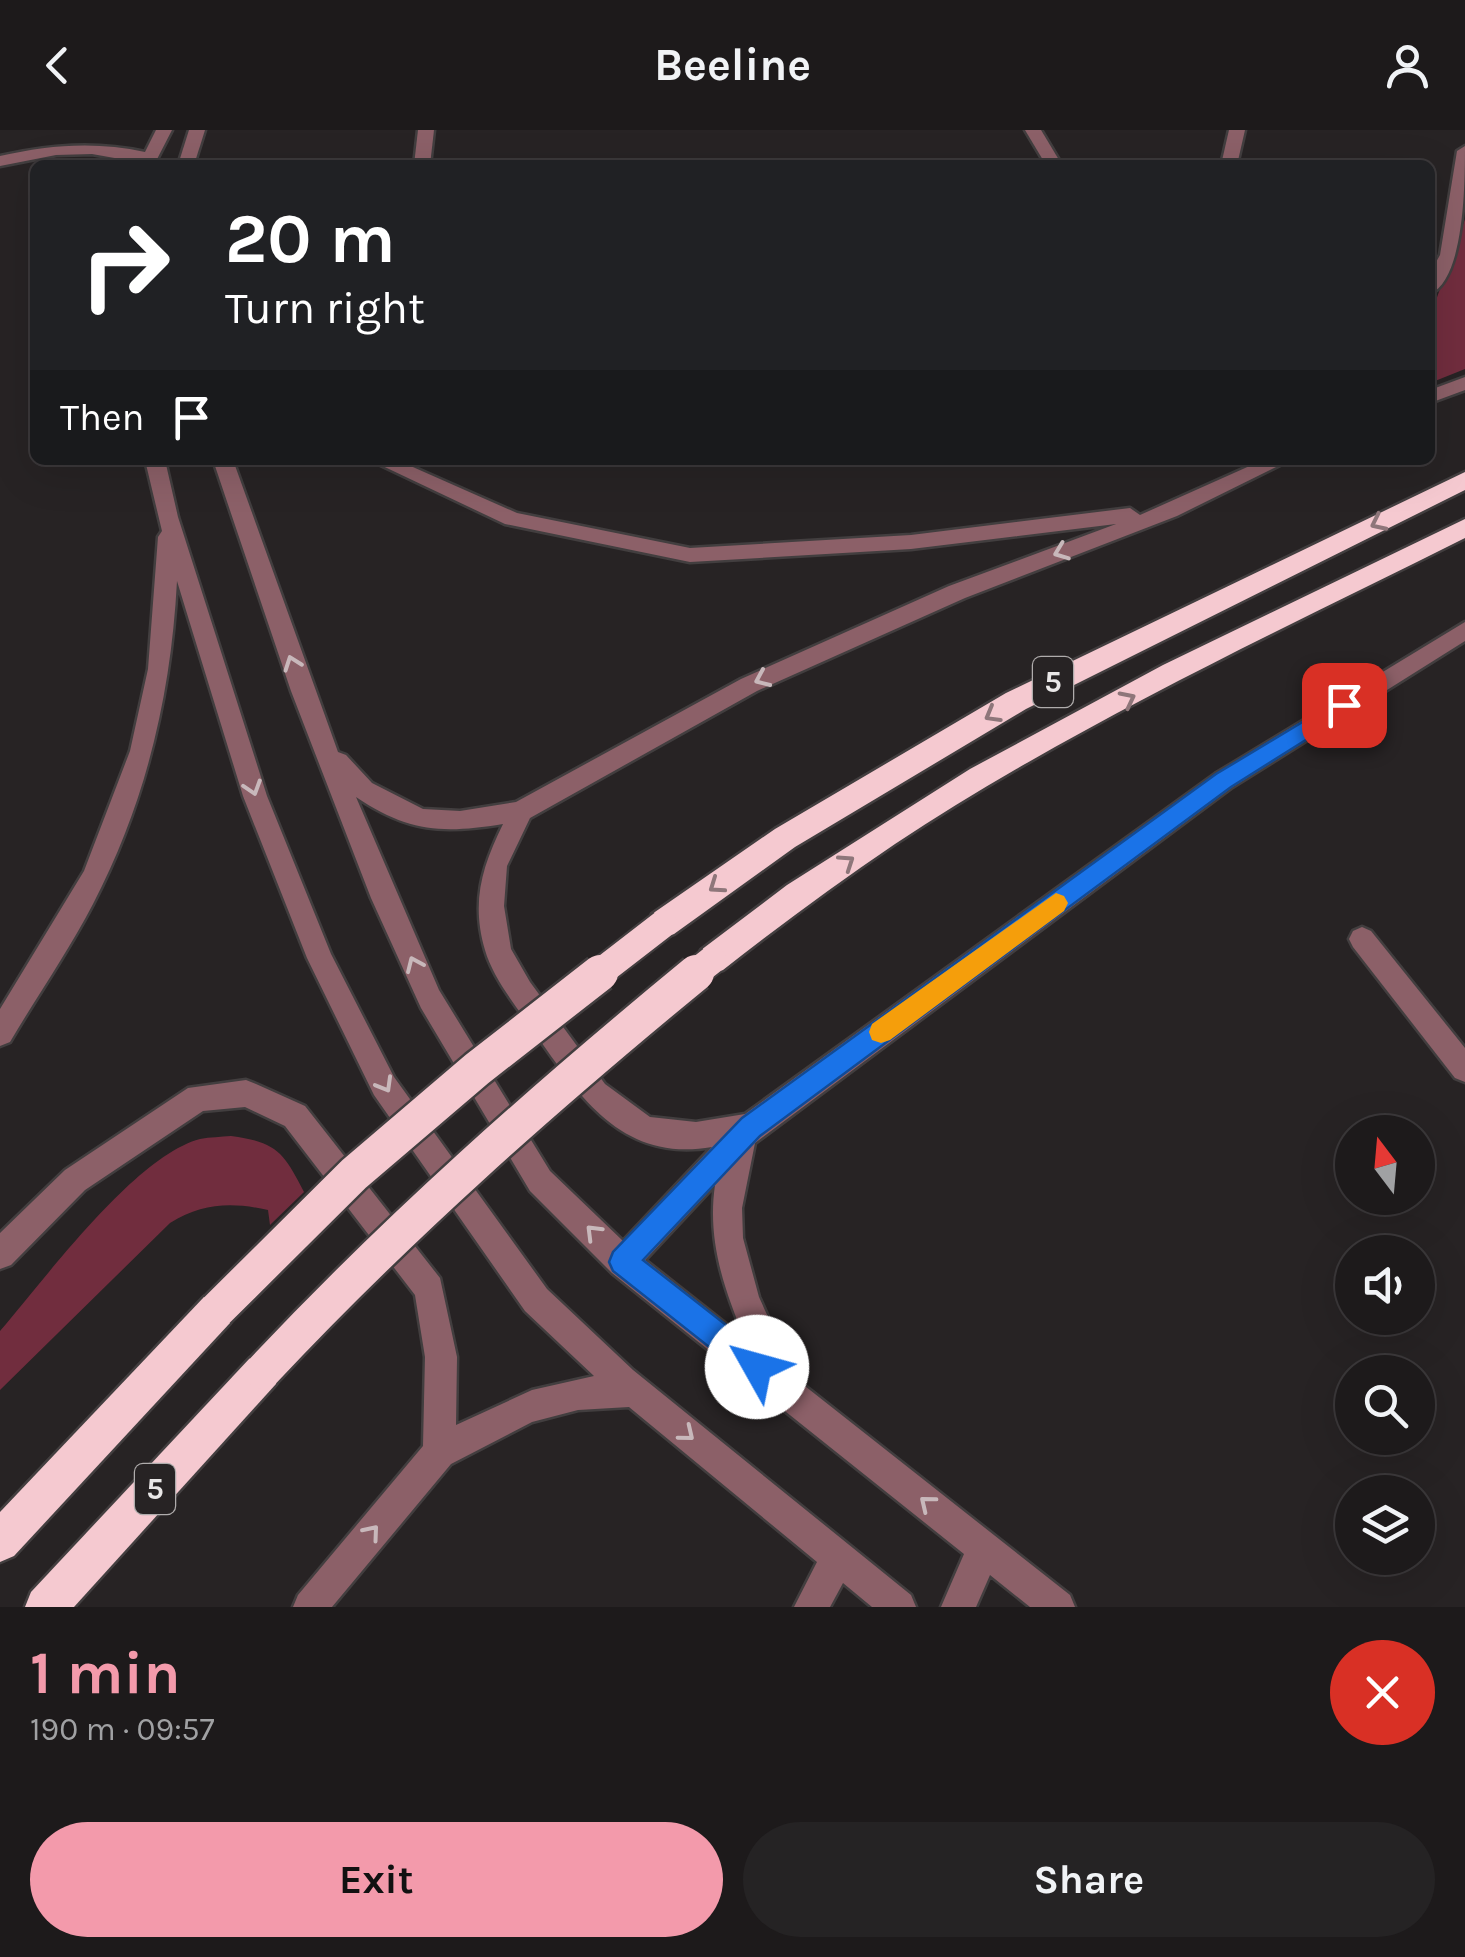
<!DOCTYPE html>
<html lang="en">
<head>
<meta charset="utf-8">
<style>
	body { margin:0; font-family:Karla,sans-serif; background:#252324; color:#f1f3f6; height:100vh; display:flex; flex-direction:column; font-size:38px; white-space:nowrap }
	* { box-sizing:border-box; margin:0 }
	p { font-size:32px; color:#a0a1a3 }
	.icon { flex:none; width:55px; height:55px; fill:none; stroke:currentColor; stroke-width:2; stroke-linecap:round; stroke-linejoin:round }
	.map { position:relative; height:1477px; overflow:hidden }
	.sheet { display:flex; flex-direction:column; background:#1d1a1b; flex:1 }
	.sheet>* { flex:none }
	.banner { position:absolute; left:30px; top:30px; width:1405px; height:305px; border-radius:15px; box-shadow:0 10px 40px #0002,0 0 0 2px #3b383a; background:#202124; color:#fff; overflow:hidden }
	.needle { width:65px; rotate:344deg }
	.controls { position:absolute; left:1335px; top:985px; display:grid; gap:20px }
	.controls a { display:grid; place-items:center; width:100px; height:100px; border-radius:50%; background:#1d1a1b; box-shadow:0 10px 40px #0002,0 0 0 2px #3b383a; font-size:50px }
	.pin { position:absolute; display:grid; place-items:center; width:85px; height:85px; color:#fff; margin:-42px; border-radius:20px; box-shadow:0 5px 15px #0006 }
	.me { position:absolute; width:110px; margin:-55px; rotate:308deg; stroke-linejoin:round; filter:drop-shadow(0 0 8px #0008) }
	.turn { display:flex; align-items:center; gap:35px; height:210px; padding:0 30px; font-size:45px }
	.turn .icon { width:130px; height:130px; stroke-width:2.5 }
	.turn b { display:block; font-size:70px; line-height:85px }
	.then { display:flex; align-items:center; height:95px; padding:0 30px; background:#0003; gap:20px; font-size:38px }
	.round { display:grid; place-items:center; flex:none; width:105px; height:105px; border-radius:52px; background:#252324 }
	.summary { display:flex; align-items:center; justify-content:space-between; height:170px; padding:0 30px }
	h1 { font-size:60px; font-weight:700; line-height:75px; color:#f39aab }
	.button { display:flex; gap:20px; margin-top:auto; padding:20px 30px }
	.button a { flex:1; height:115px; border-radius:60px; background:#f39aab; color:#111; font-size:40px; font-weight:700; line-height:115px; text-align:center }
	.button a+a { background:#252324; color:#f1f3f6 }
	header { display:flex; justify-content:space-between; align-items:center; height:130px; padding:0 30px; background:#1d1a1b; font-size:45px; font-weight:700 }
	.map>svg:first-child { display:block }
	.green { fill:#712d3e }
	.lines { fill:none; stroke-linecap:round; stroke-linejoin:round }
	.minor-casing { stroke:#423e3f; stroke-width:5 }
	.highway-casing { stroke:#423e3f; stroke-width:5 }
	.minor { fill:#8c6068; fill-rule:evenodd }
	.highway { fill:#f5c9d0; fill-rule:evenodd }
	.highway-bridge-far1-casing { stroke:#423e3f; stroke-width:32; stroke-linecap:butt }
	.highway-bridge-casing { stroke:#423e3f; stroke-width:41; stroke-linecap:butt }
	.highway-bridge-far1 { stroke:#f5c9d0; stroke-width:28 }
	.highway-bridge { stroke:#f5c9d0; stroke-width:36 }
	.oneway { stroke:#8e767a }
	.oneway2 { stroke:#c8b8bb }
	.route { fill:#1a73e8; stroke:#114b97; stroke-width:2.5 }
	.slow { fill:#f59e0b }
	.labels { text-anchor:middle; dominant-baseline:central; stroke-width:9; stroke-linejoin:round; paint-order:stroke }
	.shield { fill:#272324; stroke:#afacac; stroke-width:2.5 }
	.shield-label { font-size:30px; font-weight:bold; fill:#e9e7e7 }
</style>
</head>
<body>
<header><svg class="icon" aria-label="back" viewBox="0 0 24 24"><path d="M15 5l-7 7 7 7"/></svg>Beeline<svg class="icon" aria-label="person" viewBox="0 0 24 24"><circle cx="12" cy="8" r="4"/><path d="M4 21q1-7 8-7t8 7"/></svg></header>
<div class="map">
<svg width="1465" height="1477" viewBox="0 0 1465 1477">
	<rect width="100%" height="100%" fill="#272324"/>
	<g class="green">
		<path d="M1465 89V239L1430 253V187Z"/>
		<path d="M231 1006C277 1012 284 1023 304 1062L270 1095 268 1080C231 1072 203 1073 170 1093L0 1260V1201C45 1149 135 1026 200 1009 210 1007 221 1007 231 1006Z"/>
	</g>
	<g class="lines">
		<g class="minor-casing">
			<g id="minor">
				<path d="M156 0H172L154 35 92 24 56 25 0 36V26C49 15 95 11 145 22Z"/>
				<path d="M189 0H205L194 35H178Z"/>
				<path d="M418 0H434L430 35H414Z"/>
				<path d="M1025 0H1041L1062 35H1046Z"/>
				<path d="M1229 0H1245L1237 35H1221Z"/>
				<path d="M1465 16C1465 51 1465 149 1430 164V143L1440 125 1457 21Z"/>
				<path d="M1465 247V260L1430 273V260Z"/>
				<path d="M145 330H165L178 387 267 666 331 824 394 947 547 1159 633 1240 911 1465 916 1477H872L843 1453 830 1477H794L817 1432 629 1277 578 1280 532 1292 451 1334 332 1477H293L298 1465 423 1316 425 1227 415 1165 285 996 245 977 203 981 85 1060 11 1135 0 1139V1103L65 1040 188 958 246 950 256 954 305 976 440 1148 457 1227 456 1295 532 1260 594 1246 525 1181 374 965 307 828 243 666 177 451C171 565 146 672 93 774 68 822 37 866 10 912L0 916V879L84 741 130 621 148 539 158 407 162 401Z"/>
				<path d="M213 330H233L338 622 346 625 372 653 423 679 460 681 516 672 741 549 949 456 1116 394 911 419 690 432 505 394 370 330H397L517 383 690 418 911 405 1130 378 1140 385 1263 330H1290L1177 386 965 468 757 561 530 688 507 736 504 776 511 819 530 852 605 954 650 987 696 992 745 984 1215 644 1465 492V511L1231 658 755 1013 742 1078 743 1108 759 1167 796 1249 1070 1465 1075 1477H1030L990 1445 976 1477H941L964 1424 612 1143 530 1061 421 878 371 768 291 561ZM356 667C408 702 442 704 503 694 482 737 471 772 485 820 493 848 516 876 532 899 578 964 620 1033 712 1017L623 1111 550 1041 439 860ZM715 1055C707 1111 724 1159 745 1209L645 1130Z"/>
				<path d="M1362 797 1371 801 1465 918V952L1455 948 1353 817 1349 809 1353 801Z"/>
			</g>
		</g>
		<g class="highway-casing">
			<g id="highway">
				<path d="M1465 342V360L1026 579 795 717 674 804 663 808 652 804 648 794 652 784 775 699 1006 563Z"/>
				<path d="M1465 389V408C1273 504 1075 595 895 714 836 754 779 796 723 840L712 844 701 840 696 830 701 820 787 755 970 639 1163 535Z"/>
				<path d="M217 1161 230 1167 236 1180 230 1193 14 1426 0 1432V1382L204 1167Z"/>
				<path d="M263 1222 276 1228 282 1241 276 1254 74 1477H25L31 1462 250 1228Z"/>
			</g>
		</g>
		<use href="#minor" class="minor"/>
		<use href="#highway" class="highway"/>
		<g class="highway-bridge-far1-casing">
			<g id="highway-bridge-far1">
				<path d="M597 845 663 794"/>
				<path d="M693 845 712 830"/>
			</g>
		</g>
		<g class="highway-bridge-casing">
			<g id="highway-bridge">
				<path d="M217 1180 354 1044 477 939 600 843"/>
				<path d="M263 1241C398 1097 544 968 696 843"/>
			</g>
		</g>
		<use href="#highway-bridge-far1" class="highway-bridge-far1"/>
		<use href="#highway-bridge" class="highway-bridge"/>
	</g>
	<defs><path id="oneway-chevron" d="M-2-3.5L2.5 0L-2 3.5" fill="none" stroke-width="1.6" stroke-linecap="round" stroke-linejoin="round" transform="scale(2.5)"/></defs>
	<g class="oneway">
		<use href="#oneway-chevron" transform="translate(1378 393) rotate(154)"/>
		<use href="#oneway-chevron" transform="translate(1128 569) rotate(-27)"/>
		<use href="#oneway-chevron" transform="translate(992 585) rotate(150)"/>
		<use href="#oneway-chevron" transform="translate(847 732) rotate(-34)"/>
		<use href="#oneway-chevron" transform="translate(716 756) rotate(145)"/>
	</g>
	<g class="oneway2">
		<use href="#oneway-chevron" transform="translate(1061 422) rotate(159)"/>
		<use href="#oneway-chevron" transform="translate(292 533) rotate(-110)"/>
		<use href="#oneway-chevron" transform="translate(762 549) rotate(156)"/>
		<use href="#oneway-chevron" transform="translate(253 658) rotate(72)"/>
		<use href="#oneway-chevron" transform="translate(414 834) rotate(-114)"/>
		<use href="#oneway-chevron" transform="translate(385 955) rotate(60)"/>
		<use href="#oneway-chevron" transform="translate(593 1102) rotate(-135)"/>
		<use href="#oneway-chevron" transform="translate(687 1304) rotate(39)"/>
		<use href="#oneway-chevron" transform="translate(927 1373) rotate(-141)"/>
		<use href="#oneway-chevron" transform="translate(372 1402) rotate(-50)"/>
	</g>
	<path class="route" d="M1344 567 1352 569 1355 575 1352 581 1231 657 760 1006 643 1130 767 1227 771 1237 767 1247 757 1252 747 1247 613 1141 609 1132 613 1122 742 988 1216 644Z"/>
	<path class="slow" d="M1056 763 1064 766 1068 773 1064 781 890 910 881 913 872 910 869 902 872 894Z"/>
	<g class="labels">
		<g class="shield">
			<rect x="1033" y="527" width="40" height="50" rx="8"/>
			<rect x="135" y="1334" width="40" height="50" rx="8"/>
		</g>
		<g class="shield-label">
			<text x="1053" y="552">5</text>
			<text x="155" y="1359">5</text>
		</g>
	</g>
</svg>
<div class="controls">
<a><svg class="needle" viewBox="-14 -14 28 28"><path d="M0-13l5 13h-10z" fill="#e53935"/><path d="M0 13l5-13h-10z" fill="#a0a1a3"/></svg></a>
<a><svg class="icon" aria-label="sound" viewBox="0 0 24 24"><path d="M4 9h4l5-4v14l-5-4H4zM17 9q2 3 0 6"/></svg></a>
<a><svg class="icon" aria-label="search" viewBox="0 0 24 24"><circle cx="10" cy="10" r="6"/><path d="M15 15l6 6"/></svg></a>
<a><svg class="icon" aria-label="layers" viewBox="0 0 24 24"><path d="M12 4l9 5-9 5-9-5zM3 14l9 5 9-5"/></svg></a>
</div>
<div class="pin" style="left:1344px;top:575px;background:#d93025"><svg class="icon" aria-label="arrive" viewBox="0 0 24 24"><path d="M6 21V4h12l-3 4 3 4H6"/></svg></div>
<svg class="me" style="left:757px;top:1237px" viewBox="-20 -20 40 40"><circle r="19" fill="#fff"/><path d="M0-13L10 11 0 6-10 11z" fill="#1a73e8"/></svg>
<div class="banner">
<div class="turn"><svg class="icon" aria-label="right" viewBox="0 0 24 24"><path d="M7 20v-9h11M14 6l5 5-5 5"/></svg><div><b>20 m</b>Turn right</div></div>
<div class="then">Then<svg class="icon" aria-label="arrive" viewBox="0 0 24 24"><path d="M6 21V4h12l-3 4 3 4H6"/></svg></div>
</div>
</div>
<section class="sheet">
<div class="summary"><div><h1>1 min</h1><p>190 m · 09:57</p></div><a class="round" style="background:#d93025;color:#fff"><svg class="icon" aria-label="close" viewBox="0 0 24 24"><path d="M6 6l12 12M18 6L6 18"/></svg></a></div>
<div class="button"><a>Exit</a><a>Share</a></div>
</section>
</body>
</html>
